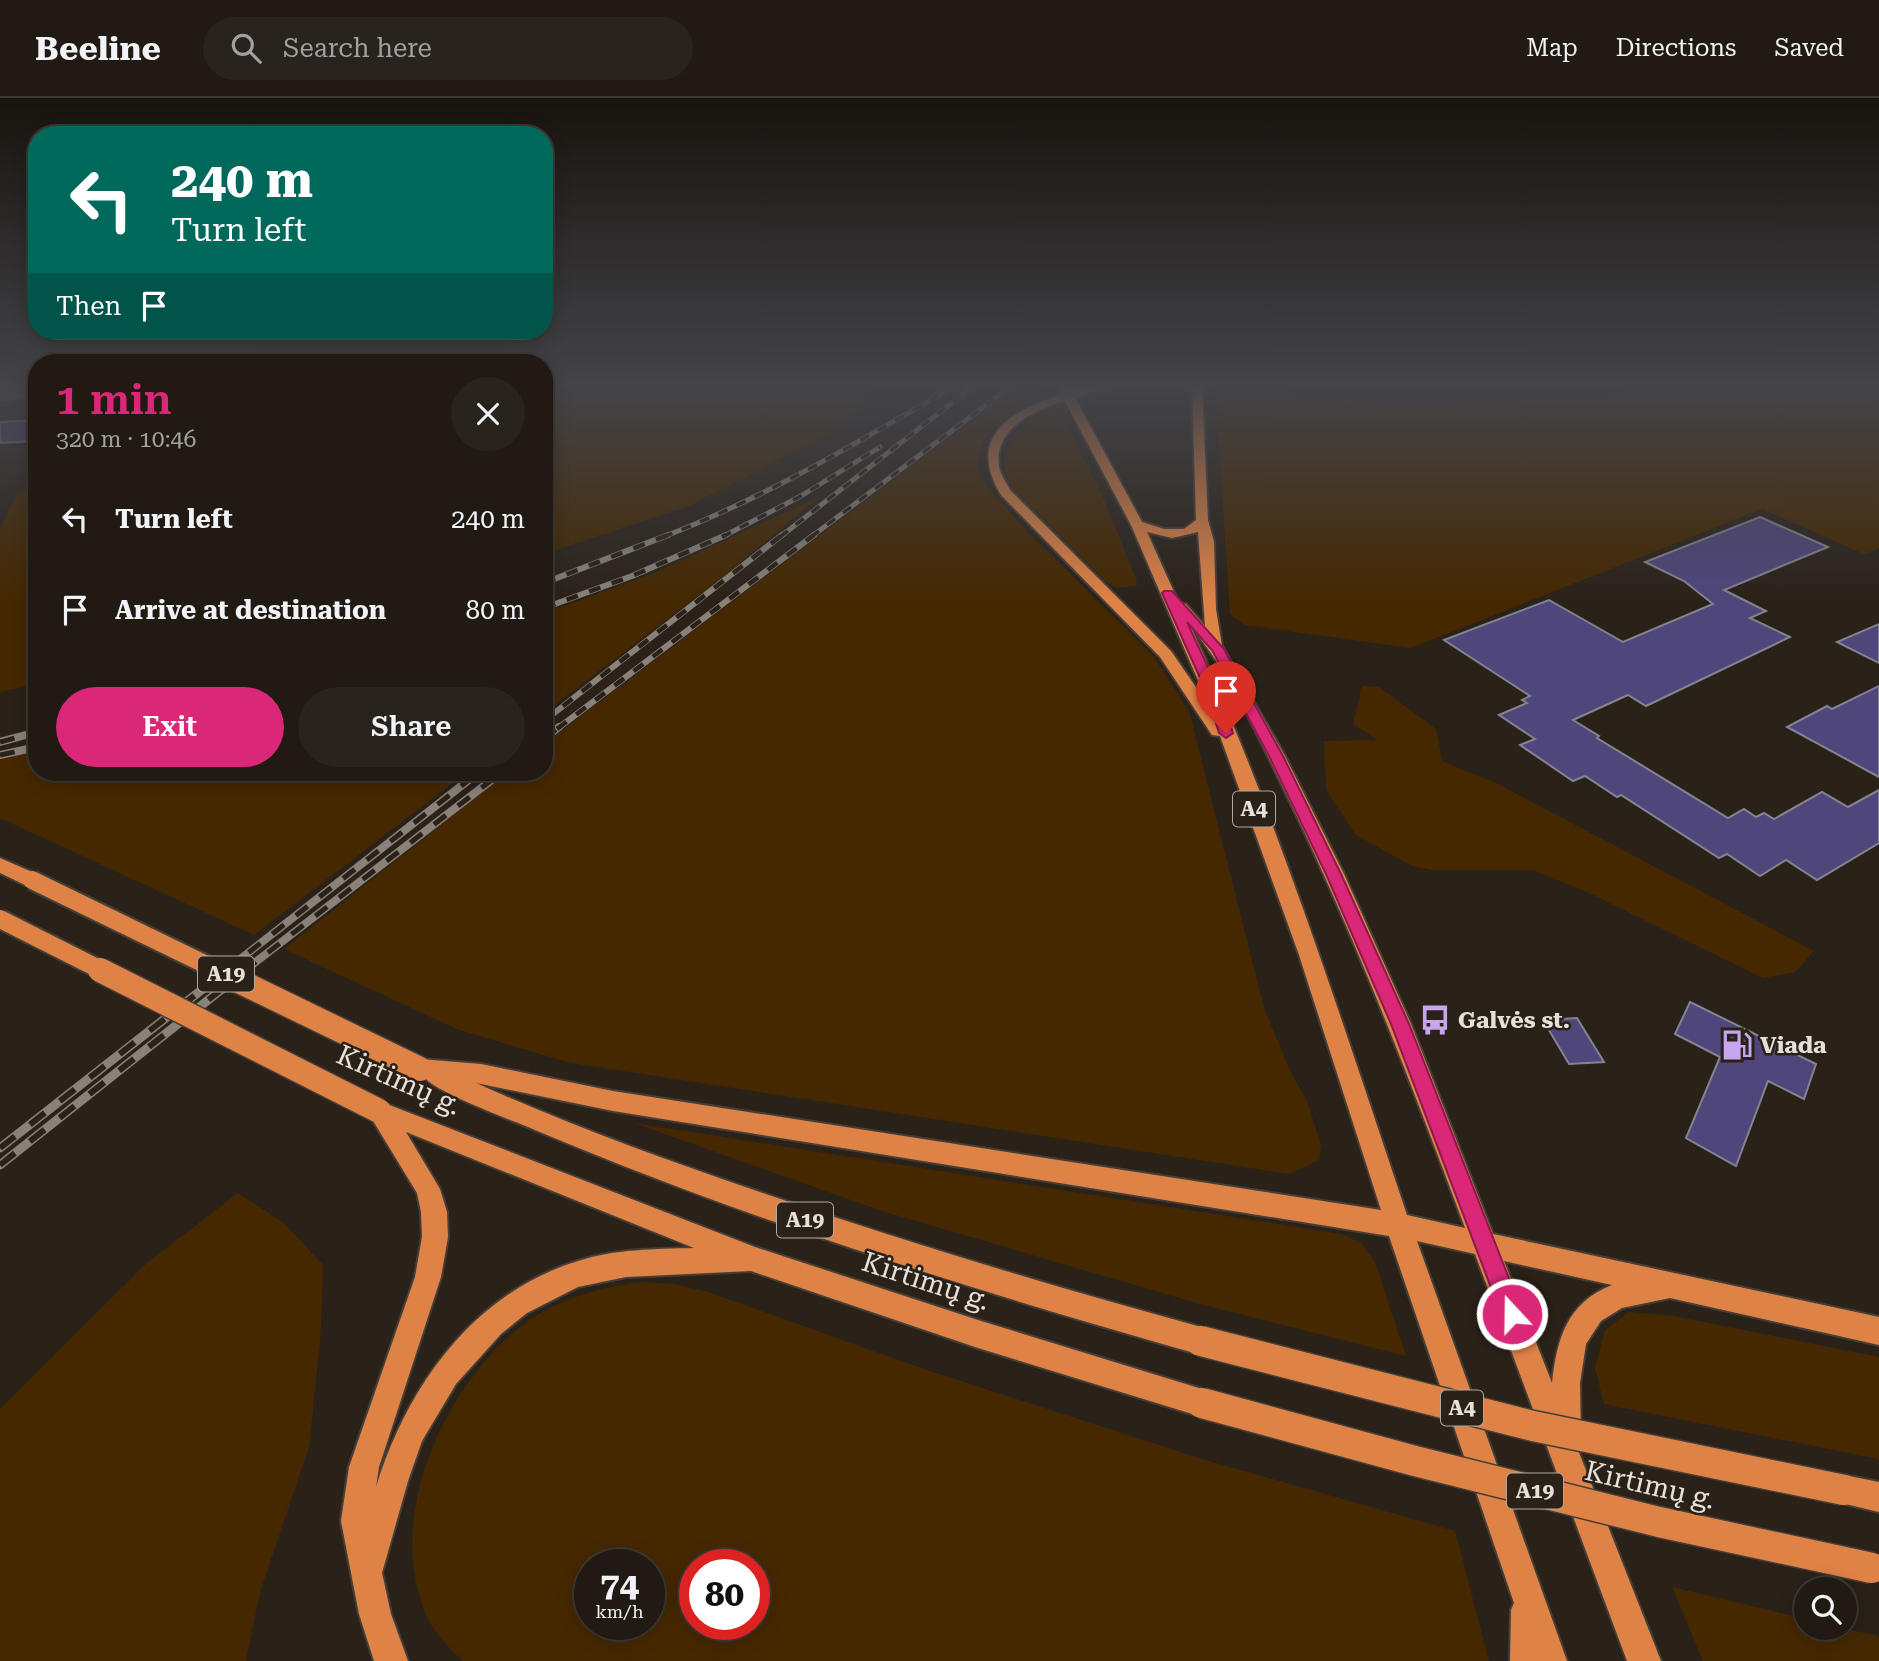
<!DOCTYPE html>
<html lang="en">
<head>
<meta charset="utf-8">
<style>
	body { margin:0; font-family:"Roboto Serif",serif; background:#28231c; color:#f1f3f6; height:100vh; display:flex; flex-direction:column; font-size:26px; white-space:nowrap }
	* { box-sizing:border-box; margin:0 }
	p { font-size:23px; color:#a2a1a0 }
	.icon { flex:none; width:38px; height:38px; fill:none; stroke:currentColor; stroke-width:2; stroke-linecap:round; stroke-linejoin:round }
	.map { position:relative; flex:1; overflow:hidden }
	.drawer { position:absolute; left:28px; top:256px; width:525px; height:427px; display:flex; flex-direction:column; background:#201a13; border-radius:28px; box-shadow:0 4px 18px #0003,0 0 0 2px #3d3833 }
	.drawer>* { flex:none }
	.banner { position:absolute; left:28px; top:28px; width:525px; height:214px; border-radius:28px; box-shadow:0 4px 18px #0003,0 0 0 2px #3d3833; background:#00695c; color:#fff; overflow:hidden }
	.tools { position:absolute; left:1794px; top:1479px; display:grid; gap:14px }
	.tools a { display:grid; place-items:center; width:63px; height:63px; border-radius:50%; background:#201a13; box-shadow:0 4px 18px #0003,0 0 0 2px #3d3833; font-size:35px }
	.speed { position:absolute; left:574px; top:1451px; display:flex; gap:14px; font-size:35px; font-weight:700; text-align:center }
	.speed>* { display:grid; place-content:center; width:91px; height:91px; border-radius:50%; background:#201a13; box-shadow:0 4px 18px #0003,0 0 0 2px #3d3833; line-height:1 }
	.speed small { font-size:18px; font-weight:400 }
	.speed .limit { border:10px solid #d22; background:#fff; color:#111 }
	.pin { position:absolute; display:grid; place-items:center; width:60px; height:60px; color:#fff; margin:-72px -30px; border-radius:50% 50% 50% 0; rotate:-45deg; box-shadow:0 0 7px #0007 }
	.pin .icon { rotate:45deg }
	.me { position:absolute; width:77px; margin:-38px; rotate:339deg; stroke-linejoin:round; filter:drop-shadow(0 0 5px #0008) }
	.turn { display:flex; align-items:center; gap:24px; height:147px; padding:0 28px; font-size:32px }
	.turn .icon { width:91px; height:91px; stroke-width:2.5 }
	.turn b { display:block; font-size:49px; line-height:60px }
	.then { display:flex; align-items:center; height:66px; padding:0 28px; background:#0003; gap:14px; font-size:26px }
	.round { display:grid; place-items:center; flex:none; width:74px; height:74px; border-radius:37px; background:#28231c }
	.summary { display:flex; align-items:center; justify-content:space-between; height:119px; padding:0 28px }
	h1 { font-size:42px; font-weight:600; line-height:52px; color:#db2777 }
	.primary-button { display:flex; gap:14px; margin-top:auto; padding:14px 28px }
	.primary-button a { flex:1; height:80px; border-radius:42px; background:#db2777; color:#fff; font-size:28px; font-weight:600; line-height:80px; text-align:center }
	.primary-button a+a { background:#28231c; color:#f1f3f6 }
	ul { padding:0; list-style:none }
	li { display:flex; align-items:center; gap:21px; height:91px; padding:0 28px }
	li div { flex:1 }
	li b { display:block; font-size:26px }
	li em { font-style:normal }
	header { display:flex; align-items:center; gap:42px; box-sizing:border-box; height:98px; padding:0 35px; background:#201a13; border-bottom:2px solid #3d3833 }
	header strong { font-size:33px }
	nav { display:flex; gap:38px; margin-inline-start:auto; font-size:24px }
	.search { width:490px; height:63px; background:#28231c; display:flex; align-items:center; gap:18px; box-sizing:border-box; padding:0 24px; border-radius:38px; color:#a2a1a0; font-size:26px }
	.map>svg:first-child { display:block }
	.green { fill:#452800; fill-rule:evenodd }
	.building { fill:#4f477c; stroke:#848390; stroke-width:2 }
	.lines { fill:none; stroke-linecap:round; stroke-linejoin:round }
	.minor-casing { stroke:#453e37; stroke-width:4 }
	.trunk-casing { stroke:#453e37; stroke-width:4 }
	.minor { fill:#6c6358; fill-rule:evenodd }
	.trunk { fill:#df8246; fill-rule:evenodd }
	.rail-far3-casing { stroke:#88827a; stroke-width:5 }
	.rail-far2-casing { stroke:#88827a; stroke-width:6 }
	.rail-far1-casing { stroke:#88827a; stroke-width:8 }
	.rail-casing { stroke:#88827a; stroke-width:9 }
	.rail-far3 { stroke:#2a2219; stroke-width:3.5; stroke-dasharray:10; stroke-linecap:butt }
	.rail-far2 { stroke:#2a2219; stroke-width:4.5; stroke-dasharray:12; stroke-linecap:butt }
	.rail-far1 { stroke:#2a2219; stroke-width:5; stroke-dasharray:15; stroke-linecap:butt }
	.rail { stroke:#2a2219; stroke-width:6; stroke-dasharray:19; stroke-linecap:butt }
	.trunk-bridge-far3-casing { stroke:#453e37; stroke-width:13; stroke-linecap:butt }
	.trunk-bridge-far2-casing { stroke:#453e37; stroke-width:22; stroke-linecap:butt }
	.trunk-bridge-far1-casing { stroke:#453e37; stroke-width:27; stroke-linecap:butt }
	.trunk-bridge-casing { stroke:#453e37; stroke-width:33; stroke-linecap:butt }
	.trunk-bridge-far3 { stroke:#df8246; stroke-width:11 }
	.trunk-bridge-far2 { stroke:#df8246; stroke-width:18 }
	.trunk-bridge-far1 { stroke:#df8246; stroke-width:24 }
	.trunk-bridge { stroke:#df8246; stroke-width:30 }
	.route { fill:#db2777; stroke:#8e194d; stroke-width:2 }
	.labels { text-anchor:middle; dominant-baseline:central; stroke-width:5; stroke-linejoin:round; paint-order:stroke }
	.shield { fill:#2a2219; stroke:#ada7a0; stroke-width:2 }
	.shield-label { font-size:21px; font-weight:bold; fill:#e5e0da }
	.poi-label { font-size:23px; font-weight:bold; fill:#e5e0da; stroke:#2a2219; text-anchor:start }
	.near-street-label { font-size:28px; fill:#e5e0da; stroke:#2a2219 }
</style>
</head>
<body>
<header>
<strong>Beeline</strong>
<div class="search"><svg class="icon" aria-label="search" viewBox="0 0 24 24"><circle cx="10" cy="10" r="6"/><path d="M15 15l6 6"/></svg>Search here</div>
<nav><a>Map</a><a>Directions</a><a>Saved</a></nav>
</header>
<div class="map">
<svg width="1879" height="1563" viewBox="0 0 1879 1563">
	<rect width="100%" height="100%" fill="#2a2219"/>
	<g class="green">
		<path d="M544 286H869L871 290 860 312 830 335 689 408 544 456Z"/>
		<path d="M1020 286H1044L1050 297 1020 309 993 332 983 344 980 358 978 369 981 381 1023 429 1155 560 1190 616 1264 910 1289 971 1307 1003 1321 1047 1319 1062 1289 1076 571 965 459 932 284 851 508 674H544V646Z"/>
		<path d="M1215 286H1292L1294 294 1305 299 1416 307 1493 301H1591L1636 288V286H1879V450L1864 456 1762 411 1411 550 1245 527 1230 516Z"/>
		<path d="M1056 311 1062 323H1066L1106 406 1137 483 1136 488 1118 490 1106 484 1017 396C986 364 1019 318 1056 311Z"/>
		<path d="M37 384V586L0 594V430L17 398Z"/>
		<path d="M821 398 720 481 544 615V515L652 476Z"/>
		<path d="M1362 588 1379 589 1436 631 1442 663 1496 685 1814 853 1795 874 1763 880 1589 795 1533 772H1433L1412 768 1356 737 1326 692 1324 643 1377 642 1353 626Z"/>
		<path d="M37 650V674H467L254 837 0 720V658Z"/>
		<path d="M634 1025 1342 1136 1361 1145 1375 1164 1406 1258 1200 1206 882 1113Z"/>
		<path d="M238 1095 284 1125 323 1167 321 1234 309 1349 260 1494 246 1563H0V1311L148 1164Z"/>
		<path d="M642 1184 674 1186 708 1194 924 1271 1202 1361 1455 1433 1489 1563H463C448 1549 431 1532 424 1512 388 1417 441 1297 514 1234 549 1203 597 1190 642 1184ZM590 1466H649V1526H590ZM695 1466H754V1526H695Z"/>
		<path d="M1629 1214 1674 1218 1879 1259V1361L1604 1306 1595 1270 1605 1232Z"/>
		<path d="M1672 1489 1806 1521V1530H1842L1879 1538V1563H1703Z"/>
	</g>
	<g class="building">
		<path d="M37 322V343L0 345V324Z"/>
		<path d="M1760 419 1828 449 1724 492 1766 513 1750 520 1790 539 1646 608 1628 597 1573 622 1599 638 1597 640 1728 720 1744 711 1756 719 1764 715 1774 721 1822 694 1848 709 1879 692V745L1817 782 1786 762 1760 778 1727 756 1719 760 1621 697 1617 699 1585 678 1573 683 1520 647 1535 641 1499 617 1527 605 1522 602 1530 598 1444 542 1549 502 1623 544 1713 506 1684 483 1645 464Z"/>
		<path d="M1879 526V565L1837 544Z"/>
		<path d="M1879 588V679L1787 629 1827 608 1832 611Z"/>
		<path d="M1690 904 1816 966 1804 1001 1768 983 1736 1068 1686 1040 1720 959 1675 936Z"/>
		<path d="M1577 920 1604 964 1569 966 1543 922Z"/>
	</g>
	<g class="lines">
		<g class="minor-casing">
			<path id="minor" d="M37 293V299L0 301V295Z"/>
		</g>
		<g class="trunk-casing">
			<g id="trunk">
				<path d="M1097 286H1113C1104 293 1089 295 1077 299 1046 308 993 325 999 368 1000 376 1007 385 1010 392L1171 553 1209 608 1131 427 1075 322 1081 319 1087 322 1142 424 1164 431H1184L1196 422 1192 286H1202L1208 422 1214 444 1216 511 1222 548 1285 658 1344 776 1411 926 1493 1136 1879 1219V1247L1670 1200 1622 1210 1601 1223 1586 1246 1580 1285 1581 1345 1578 1352 1661 1563H1627L1475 1156 1417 1143 1567 1563H1510L1511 1512 1514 1505 1389 1138 613 1013 476 985C567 1026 660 1060 754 1092 902 1143 1051 1188 1201 1229L1211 1233 1215 1243 1211 1253 1201 1257C976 1193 751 1123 535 1032 514 1023 438 995 426 981L412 978 409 971 412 964 420 961 481 966 613 993 1381 1112 1299 857 1220 638 1212 637 1160 559 1001 397C956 322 1042 302 1097 286ZM1147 434 1172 440 1198 434 1205 528 1186 506 1179 505ZM1191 529C1233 579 1261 645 1290 704 1357 843 1411 985 1465 1130L1407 1117C1341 921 1277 718 1191 529ZM1504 1163 1612 1187C1567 1205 1557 1240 1552 1285Z"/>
				<path d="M0 760 39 777 42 782 39 787H25L0 775Z"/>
				<path d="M379 1003 755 1149 978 1222 1202 1291 1212 1295 1216 1305 1212 1315 1202 1319 978 1250 751 1173 626 1179 578 1189 527 1215 501 1236 456 1286 422 1343 408 1383 382 1475 391 1516 408 1563H374L359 1516 341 1423 349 1369 415 1179 422 1139 421 1114 417 1095 367 1013 371 1006ZM406 1034 694 1150C655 1151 615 1151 578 1163 473 1195 407 1289 376 1389L379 1369 441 1179 448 1139 447 1114 440 1091Z"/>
				<path d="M1844 1377 1879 1384V1414L1833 1403 1829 1392 1833 1381Z"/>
			</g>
		</g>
		<use href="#minor" class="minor"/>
		<use href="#trunk" class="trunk"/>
		<g class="rail-far3-casing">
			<g id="rail-far3">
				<path d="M663 439C767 399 862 342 958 286"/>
				<path d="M722 439 801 398 880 349"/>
				<path d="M780 439 976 286"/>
				<path d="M811 439 1014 286"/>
			</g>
		</g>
		<g class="rail-far2-casing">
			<g id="rail-far2">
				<path d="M544 485 668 437"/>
				<path d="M544 510 632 478 726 437"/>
				<path d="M544 623 782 437"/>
				<path d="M557 631 814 437"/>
			</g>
		</g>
		<g class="rail-far1-casing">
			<g id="rail-far1">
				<path d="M544 641 559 629"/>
				<path d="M0 644 37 634"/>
				<path d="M0 657 37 649"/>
				<path d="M225 873 479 674"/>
				<path d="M244 873 502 674"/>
			</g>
		</g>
		<g class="rail-casing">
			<g id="rail">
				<path d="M0 1050 227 872"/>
				<path d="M0 1067 246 872"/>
			</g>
		</g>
		<use href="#rail-far3" class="rail-far3"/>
		<use href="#rail-far2" class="rail-far2"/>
		<use href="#rail-far1" class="rail-far1"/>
		<use href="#rail" class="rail"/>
		<g class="trunk-bridge-far3-casing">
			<path id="trunk-bridge-far3" d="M1062 286 1081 322"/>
		</g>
		<g class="trunk-bridge-far2-casing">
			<g id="trunk-bridge-far2">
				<path d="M32 782 219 873"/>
				<path d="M0 821 103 873"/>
			</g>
		</g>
		<g class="trunk-bridge-far1-casing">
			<g id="trunk-bridge-far1">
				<path d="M100 872 379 1013"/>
				<path d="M216 872 420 971"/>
			</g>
		</g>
		<g class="trunk-bridge-casing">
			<g id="trunk-bridge">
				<path d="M1201 1243 1533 1328 1844 1392"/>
				<path d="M1202 1305 1415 1363 1659 1424 1872 1470"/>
			</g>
		</g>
		<use href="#trunk-bridge-far3" class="trunk-bridge-far3"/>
		<use href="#trunk-bridge-far2" class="trunk-bridge-far2"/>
		<use href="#trunk-bridge-far1" class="trunk-bridge-far1"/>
		<use href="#trunk-bridge" class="trunk-bridge"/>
	</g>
	<linearGradient id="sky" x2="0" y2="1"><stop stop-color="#17130e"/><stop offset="0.57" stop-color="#444449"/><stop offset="1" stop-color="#444449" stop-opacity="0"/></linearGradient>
	<rect width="1879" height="505" fill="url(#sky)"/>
	<path class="route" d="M1164 493H1172L1224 551 1283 658 1341 776 1409 926 1523 1216 1520 1224 1512 1227 1504 1224 1391 926 1326 776 1269 658 1212 552 1187 524 1218 591 1233 635 1226 640 1219 635 1205 591 1162 495Z"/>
	<defs>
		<g id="bus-bare" transform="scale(2.415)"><path d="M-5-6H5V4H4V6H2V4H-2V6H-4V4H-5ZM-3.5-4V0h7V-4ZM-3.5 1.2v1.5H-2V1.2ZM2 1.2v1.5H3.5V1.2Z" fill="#c7a6f0" stroke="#2a2219" stroke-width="2.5" paint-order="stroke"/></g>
		<g id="fuel-bare" transform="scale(2.415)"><path d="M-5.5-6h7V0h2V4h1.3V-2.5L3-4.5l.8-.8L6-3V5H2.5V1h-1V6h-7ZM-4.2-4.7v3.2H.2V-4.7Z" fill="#c7a6f0" stroke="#2a2219" stroke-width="2.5" paint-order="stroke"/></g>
	</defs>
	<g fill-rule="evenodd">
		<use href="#bus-bare" x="1435" y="922"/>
		<use href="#fuel-bare" x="1737" y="947"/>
	</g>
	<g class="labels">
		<g class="shield">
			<rect x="1233" y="693.5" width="42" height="35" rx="5"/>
			<rect x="198" y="858.5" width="56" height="35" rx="5"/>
			<rect x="777" y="1104.5" width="56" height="35" rx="5"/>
			<rect x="1441" y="1292.5" width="42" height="35" rx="5"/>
			<rect x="1507" y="1375.5" width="56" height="35" rx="5"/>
		</g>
		<g class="shield-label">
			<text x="1254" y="711">A4</text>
			<text x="226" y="876">A19</text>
			<text x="805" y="1122">A19</text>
			<text x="1462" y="1310">A4</text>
			<text x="1535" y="1393">A19</text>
		</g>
		<g class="poi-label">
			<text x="1458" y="922">Galvės st.</text>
			<text x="1760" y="947">Viada</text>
		</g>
		<g class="near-street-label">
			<text transform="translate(399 982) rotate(24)">Kirtimų g.</text>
			<text transform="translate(926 1183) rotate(18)">Kirtimų g.</text>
			<text transform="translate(1650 1387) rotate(13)">Kirtimų g.</text>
		</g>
	</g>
</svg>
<div class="tools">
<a><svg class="icon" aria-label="search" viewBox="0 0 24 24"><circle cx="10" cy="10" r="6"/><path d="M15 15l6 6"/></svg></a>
</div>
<div class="speed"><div>74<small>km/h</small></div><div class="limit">80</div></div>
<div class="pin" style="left:1226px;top:635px;background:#d93025"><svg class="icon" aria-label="arrive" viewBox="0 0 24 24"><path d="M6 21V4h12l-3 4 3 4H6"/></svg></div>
<svg class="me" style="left:1512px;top:1216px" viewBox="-20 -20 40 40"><circle r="17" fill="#db2777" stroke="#fff" stroke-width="3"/><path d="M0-11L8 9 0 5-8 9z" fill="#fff"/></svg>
<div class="banner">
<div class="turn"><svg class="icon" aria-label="left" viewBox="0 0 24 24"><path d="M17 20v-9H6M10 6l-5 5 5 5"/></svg><div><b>240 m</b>Turn left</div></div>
<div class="then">Then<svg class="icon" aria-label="arrive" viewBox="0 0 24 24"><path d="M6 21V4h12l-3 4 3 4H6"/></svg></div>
</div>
<section class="drawer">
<div class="summary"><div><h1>1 min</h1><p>320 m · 10:46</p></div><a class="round"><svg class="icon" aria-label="close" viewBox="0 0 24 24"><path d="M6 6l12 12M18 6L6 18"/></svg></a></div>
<ul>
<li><svg class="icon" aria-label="left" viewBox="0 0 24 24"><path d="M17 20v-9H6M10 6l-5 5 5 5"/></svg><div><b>Turn left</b></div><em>240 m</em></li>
<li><svg class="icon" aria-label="arrive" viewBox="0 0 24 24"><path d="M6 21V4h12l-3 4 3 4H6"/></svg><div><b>Arrive at destination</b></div><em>80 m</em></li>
</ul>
<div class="primary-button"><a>Exit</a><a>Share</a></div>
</section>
</div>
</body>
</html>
